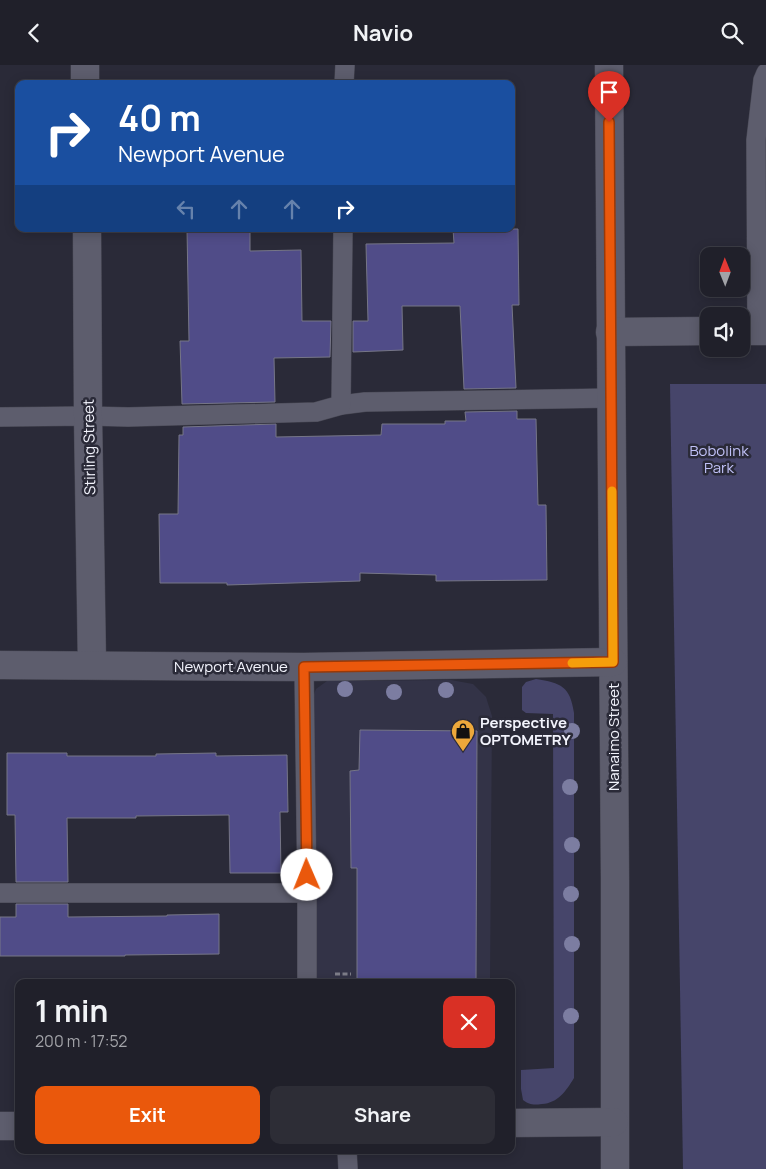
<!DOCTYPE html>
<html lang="en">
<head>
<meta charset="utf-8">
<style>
	body { margin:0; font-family:Manrope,sans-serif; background:#2d2d36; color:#f1f3f6; height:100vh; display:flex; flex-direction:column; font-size:19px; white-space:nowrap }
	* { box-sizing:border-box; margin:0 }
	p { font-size:16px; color:#a2a3a8 }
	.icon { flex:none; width:28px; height:28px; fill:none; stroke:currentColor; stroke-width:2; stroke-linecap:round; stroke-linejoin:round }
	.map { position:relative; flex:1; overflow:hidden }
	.drawer { position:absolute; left:15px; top:914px; width:500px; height:175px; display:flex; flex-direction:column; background:#20202a; border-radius:10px; box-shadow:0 2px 12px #0003,0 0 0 1px #3d3e47 }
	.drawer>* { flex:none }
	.guide { position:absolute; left:15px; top:15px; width:500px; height:152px; border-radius:10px; box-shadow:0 2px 12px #0003,0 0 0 1px #3d3e47; background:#1a4fa0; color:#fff; overflow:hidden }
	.needle { width:32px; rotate:359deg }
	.fabs { position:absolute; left:700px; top:182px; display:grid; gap:10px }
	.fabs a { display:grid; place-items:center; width:50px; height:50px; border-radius:10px; background:#20202a; box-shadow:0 2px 12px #0003,0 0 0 1px #3d3e47; font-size:25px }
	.pin { position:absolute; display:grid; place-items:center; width:42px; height:42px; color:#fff; margin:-51px -21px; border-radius:50% 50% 50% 0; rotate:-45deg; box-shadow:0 0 5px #0007 }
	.pin .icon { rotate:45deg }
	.me { position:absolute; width:55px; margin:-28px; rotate:359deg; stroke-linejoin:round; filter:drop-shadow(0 0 4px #0008) }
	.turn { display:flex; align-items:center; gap:18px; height:105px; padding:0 20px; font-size:22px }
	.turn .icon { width:65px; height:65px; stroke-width:2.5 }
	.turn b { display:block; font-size:35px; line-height:42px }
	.lanes { display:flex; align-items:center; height:48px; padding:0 20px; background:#0003; justify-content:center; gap:25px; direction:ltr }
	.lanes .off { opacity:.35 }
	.round { display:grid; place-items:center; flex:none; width:52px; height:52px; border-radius:10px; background:#2d2d36 }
	.overview { display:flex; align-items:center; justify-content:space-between; height:85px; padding:0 20px }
	h1 { font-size:30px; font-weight:700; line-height:38px }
	.primary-button { display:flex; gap:10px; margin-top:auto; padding:10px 20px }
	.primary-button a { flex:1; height:58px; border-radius:10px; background:#ea580c; color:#fff; font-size:20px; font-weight:700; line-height:58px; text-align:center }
	.primary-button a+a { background:#2d2d36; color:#f1f3f6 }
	header { display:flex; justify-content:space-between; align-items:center; height:65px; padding:0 20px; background:#20202a; font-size:22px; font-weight:700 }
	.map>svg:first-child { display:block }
	.built { fill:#333347 }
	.green { fill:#46456a }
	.building { fill:#504c88; stroke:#767687 }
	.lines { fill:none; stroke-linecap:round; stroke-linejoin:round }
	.service-casing { stroke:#484854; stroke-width:20 }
	.minor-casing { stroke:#484854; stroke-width:29 }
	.path { stroke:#7e7e8a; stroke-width:3; stroke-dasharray:5 2.5; stroke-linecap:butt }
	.service { stroke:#5d5d6d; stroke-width:19 }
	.minor { stroke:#5d5d6d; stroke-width:28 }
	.tree { fill:#7c7da1 }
	.route-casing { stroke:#983908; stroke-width:12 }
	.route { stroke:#ea580c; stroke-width:9 }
	.slow { stroke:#f59e0b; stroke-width:9 }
	.labels { text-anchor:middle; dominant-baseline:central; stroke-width:5; stroke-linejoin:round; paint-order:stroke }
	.street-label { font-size:15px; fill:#f2f3fc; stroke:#2a2a38 }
	.park-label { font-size:15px; fill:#c0c1f7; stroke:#2a2a38 }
	.poi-label { font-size:15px; font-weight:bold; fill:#f2f3fc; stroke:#2a2a38; text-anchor:start }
</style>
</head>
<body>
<header><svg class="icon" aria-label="back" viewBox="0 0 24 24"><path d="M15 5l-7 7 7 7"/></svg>Navio<svg class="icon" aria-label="search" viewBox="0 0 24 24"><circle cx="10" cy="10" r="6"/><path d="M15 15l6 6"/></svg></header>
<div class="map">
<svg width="766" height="1104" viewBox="0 0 766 1104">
	<rect width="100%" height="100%" fill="#2a2a38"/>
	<path class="built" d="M451 615 473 619 486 632 492 651 490 917H312V634L316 624 327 616Z"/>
	<g class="green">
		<path d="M670 319H766V1104H683Z"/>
		<path d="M536 614C561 618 570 621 574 648V1013C566 1026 558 1038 542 1039 533 1040 530 1040 523 1035L521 1024V1005L554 1003 553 649 526 648 522 645V622L526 617Z"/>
	</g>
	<g class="building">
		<path d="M187 164H250V186L301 185 302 256H331L330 292 274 293 275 337 182 339 180 276H189Z"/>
		<path d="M453 164H518L519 240H512L516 323 464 324 460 241H402L403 285 353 287V256H368L366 179 454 178Z"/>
		<path d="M517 346V354H536L538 440H546L547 515 436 516V510L360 508V516L227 520V518H160L159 449H178L179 370H183V362L276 359V372L381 370 382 359H445V356H466L465 347Z"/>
		<path d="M360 665 477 666 476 918H357V803H351L350 706 359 705Z"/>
		<path d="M7 688H67V691H156V689L216 688V691L287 690 288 747H280L281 808H230L229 750 136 751V753H67L68 817H16L15 750H7Z"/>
		<path d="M16 839H68V852L167 851V850L219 849V889L125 890V891H0V852H16Z"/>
	</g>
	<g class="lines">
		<g class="service-casing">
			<g id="service">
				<path d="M344 19 345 0"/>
				<path d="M757 266 756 75 763 15 766 8"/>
				<path d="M341 340 365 337 611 333"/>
				<path d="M0 352 88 351 128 352 316 347 341 340 343 164"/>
				<path d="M304 602 307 828V918"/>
				<path d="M0 828H307"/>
				<path d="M347 1085 348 1104"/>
			</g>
		</g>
		<g class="minor-casing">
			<g id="minor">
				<path d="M85 0V19"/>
				<path d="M609 0 615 815V1104"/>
				<path d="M87 164 88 351 92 600"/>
				<path d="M741 266H766"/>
				<path d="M610 267 709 266"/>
				<path d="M0 600 304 602 613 597"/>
				<path d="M511 1058 614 1057"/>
				<path d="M0 1061H19"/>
			</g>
		</g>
		<path class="path" d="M335 909H351"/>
		<use href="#service" class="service"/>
		<use href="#minor" class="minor"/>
	</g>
	<g class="tree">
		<circle cx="345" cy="624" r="8"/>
		<circle cx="446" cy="625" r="8"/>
		<circle cx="394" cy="627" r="8"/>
		<circle cx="572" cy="666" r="8"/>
		<circle cx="570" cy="722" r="8"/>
		<circle cx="572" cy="780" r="8"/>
		<circle cx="571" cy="829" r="8"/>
		<circle cx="572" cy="879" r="8"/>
		<circle cx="571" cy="951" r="8"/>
	</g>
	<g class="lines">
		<g class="route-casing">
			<path id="route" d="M307 810 304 602 613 597 609 57"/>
		</g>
		<use href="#route" class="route"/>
		<path class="slow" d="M572 598 613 597 612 426"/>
	</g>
	<defs>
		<g id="shop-pin" transform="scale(1.25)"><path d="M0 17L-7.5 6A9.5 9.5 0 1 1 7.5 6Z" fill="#eda83b" stroke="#2a2a38"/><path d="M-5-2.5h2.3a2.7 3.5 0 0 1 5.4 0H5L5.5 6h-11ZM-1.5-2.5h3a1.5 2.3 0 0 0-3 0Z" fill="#111"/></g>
	</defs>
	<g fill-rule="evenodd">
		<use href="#shop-pin" x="463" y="666"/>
	</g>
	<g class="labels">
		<g class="street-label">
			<text transform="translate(89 382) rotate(-91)">Stirling Street</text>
			<text x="231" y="601">Newport Avenue</text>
			<text transform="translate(613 672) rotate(-90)">Nanaimo Street</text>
		</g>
		<g class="park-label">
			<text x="719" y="385">Bobolink<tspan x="719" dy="17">Park</tspan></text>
		</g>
		<g class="poi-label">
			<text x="480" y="657">Perspective<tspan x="480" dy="17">OPTOMETRY</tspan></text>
		</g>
	</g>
</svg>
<div class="fabs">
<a><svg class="needle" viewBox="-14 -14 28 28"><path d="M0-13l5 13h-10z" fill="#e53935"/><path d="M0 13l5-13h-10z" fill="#a2a3a8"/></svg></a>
<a><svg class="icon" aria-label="sound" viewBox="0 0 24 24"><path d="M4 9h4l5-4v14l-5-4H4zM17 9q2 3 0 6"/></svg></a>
</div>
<div class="pin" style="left:609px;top:57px;background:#d93025"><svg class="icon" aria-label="arrive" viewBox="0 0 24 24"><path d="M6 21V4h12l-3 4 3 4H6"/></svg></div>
<svg class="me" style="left:307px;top:810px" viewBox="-20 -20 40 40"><circle r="19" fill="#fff"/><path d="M0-13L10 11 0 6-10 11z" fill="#ea580c"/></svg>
<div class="guide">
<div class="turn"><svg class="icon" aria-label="right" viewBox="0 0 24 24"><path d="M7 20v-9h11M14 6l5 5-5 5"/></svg><div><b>40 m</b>Newport Avenue</div></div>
<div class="lanes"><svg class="icon off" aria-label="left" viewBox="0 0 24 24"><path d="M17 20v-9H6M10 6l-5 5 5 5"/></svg><svg class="icon off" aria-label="ahead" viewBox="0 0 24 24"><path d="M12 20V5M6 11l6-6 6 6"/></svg><svg class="icon off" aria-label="ahead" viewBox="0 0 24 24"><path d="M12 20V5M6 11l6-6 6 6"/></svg><svg class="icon" aria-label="right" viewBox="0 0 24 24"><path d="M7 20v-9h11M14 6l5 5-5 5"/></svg></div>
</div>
<section class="drawer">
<div class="overview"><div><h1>1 min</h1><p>200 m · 17:52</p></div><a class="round" style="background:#d93025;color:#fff"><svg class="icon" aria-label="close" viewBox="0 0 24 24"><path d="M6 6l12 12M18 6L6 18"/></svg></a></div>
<div class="primary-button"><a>Exit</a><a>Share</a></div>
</section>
</div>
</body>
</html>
